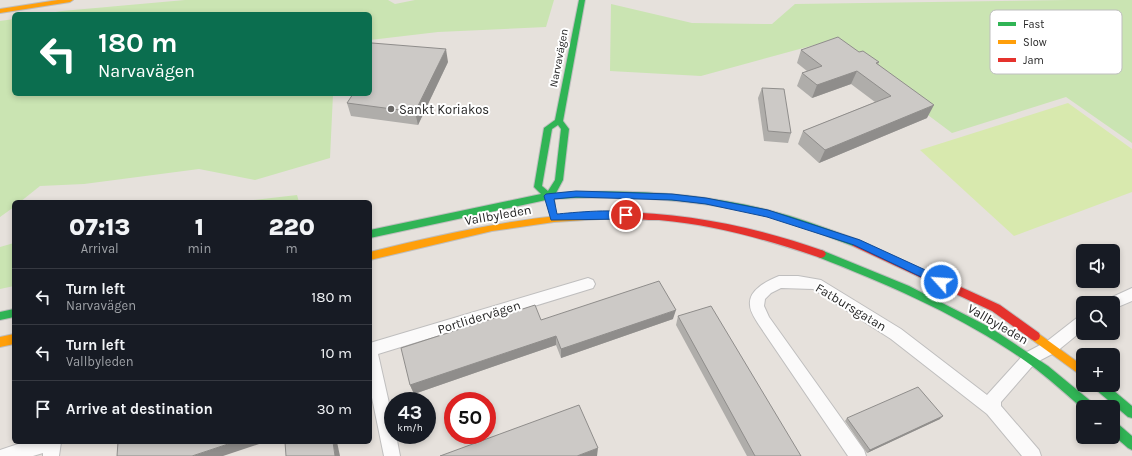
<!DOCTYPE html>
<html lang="en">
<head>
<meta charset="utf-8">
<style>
	body { margin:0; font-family:Karla,sans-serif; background:#242831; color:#f1f3f6; height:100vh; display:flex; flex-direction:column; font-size:15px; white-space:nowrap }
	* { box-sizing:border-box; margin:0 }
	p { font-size:13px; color:#9ea1a6 }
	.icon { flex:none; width:22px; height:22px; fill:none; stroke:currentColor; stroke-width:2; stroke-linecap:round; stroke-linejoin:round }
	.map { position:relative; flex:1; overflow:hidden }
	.details { position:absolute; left:12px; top:200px; width:360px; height:244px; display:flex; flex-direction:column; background:#171b24; border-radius:6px; box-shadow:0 2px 6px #0003 }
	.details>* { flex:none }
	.top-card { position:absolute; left:12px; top:12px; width:360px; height:84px; border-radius:6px; box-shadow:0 2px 6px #0003; background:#0b6e4f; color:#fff; overflow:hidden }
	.fabs { position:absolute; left:1076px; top:244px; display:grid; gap:8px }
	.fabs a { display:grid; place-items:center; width:44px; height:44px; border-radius:6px; background:#171b24; box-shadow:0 2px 6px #0003; font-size:20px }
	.speed { position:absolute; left:384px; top:392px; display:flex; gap:8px; font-size:20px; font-weight:700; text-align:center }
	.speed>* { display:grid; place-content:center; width:52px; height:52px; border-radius:50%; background:#171b24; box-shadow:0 2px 6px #0003; line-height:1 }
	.speed small { font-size:10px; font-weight:400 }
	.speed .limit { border:6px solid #d22; background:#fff; color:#111 }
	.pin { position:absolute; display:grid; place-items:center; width:34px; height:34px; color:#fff; margin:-17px; border:2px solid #fff; border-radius:50%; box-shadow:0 1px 4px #0007 }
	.me { position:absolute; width:44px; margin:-22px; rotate:296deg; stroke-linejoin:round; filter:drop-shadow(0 0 3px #0008) }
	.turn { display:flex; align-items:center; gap:14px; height:84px; padding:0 20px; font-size:18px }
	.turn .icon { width:52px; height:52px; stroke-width:2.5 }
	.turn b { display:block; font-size:28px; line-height:34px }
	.eta { display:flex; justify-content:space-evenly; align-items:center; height:68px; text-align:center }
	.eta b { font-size:24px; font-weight:800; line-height:28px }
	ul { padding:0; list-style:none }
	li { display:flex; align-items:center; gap:12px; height:56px; padding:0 20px; border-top:1px solid #363941 }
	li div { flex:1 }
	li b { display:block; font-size:15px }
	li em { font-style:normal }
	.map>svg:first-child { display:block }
	.green { fill:#cae4b2 }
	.pitch { fill:#d8e9ae }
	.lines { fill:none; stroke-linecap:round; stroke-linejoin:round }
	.street-casing { stroke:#bfbebe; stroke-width:2 }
	.fast-casing { stroke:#bfbebe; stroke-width:2 }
	.slow-casing { stroke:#bfbebe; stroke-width:2 }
	.jam-casing { stroke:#bfbebe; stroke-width:2 }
	.street { fill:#fbfafa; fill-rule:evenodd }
	.fast { fill:#30b455; fill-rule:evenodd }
	.slow { fill:#ff9f0a; fill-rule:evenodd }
	.jam { fill:#e5322d; fill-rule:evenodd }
	.wall { fill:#afadaa }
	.shaded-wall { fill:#8f8d8b }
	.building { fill:#ccc9c6; stroke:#8f8d8b }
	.route { fill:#1a73e8; stroke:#114b97 }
	.poi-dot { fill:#6a6866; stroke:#fff; stroke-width:1.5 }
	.labels { text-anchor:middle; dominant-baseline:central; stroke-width:4; stroke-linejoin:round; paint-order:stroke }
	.far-street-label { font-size:11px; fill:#272727; stroke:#fff }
	.poi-label { font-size:13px; fill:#272727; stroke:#fff; text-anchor:start }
	.street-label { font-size:13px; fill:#272727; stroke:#fff }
	.key { fill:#fff; stroke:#bebebe; stroke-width:1 }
	.key-label { font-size:11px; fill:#272727 }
</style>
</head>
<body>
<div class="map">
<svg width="1132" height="456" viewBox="0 0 1132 456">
	<rect width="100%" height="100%" fill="#e6e1dc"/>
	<g class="green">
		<path d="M185 0H388L395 4 415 0H554L546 27 438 32 370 40V14H43L62 11Z"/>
		<path d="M1069 0H1132V143L1066 97 952 133 829 41 701 76 610 71 611 4 692 23 772 24 795 4Z"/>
		<path d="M14 19V94H333L330 158 255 180 199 169 84 184 40 186 20 202H14V207L0 217V21Z"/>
		<path d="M297 195 299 202H237Z"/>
		<path d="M14 243V286L0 289V247Z"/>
	</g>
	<path class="pitch" d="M1068 103 1132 149V192L1014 236 920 150Z"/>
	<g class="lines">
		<g class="street-casing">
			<g id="street">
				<path d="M779 276H798L821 280 901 329 987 395 1025 353 1046 342 1078 317 1083 315V330L1056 352 1035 363 1001 402V406L1039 450 1041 456H1022L987 414 891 339 813 289 781 288 771 293 765 299 764 306 769 317 864 450 866 456H848L759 325C756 320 750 312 750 305 748 290 767 281 779 276Z"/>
				<path d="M588 278 593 280 595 284 593 288 378 354 393 421V435H396L400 456H384L370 388V343Z"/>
				<path d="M1132 288V301L1113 309V303H1106L1108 299Z"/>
				<path d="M24 442H61L59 456H43V453L33 456H0V450Z"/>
			</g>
		</g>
		<g class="fast-casing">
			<g id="fast">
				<path d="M579 0H585L563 121 569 129 563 180 556 193C630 189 707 193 779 213 806 220 832 231 859 240L861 243 859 246H853C828 237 803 226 778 219 705 199 629 195 554 199L555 205 551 208 548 207 546 200 370 238V230L541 194 534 187 544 128 555 120ZM558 125 561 129 555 180 548 191 542 186 552 129Z"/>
				<path d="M821 250 909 286 991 328 1048 366 1093 403 1095 407H1083V409C1059 388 1036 367 1009 350 950 311 884 283 818 257L816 254 818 251Z"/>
				<path d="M14 309V317L0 320V312Z"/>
				<path d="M1094 385H1107L1132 406V418L1128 417 1095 389Z"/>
				<path d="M1113 421 1117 423 1132 436V450L1128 448 1113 435Z"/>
			</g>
		</g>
		<g class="slow-casing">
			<g id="slow">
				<path d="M58 0H73L70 2 0 13V9Z"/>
				<path d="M616 212 620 215 616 218 554 222 492 231 370 260V252C451 232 532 214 616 212Z"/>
				<path d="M1035 331 1083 366V377L1031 339 1030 336 1031 333Z"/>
				<path d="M14 334V344L0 347V337Z"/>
			</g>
		</g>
		<g class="jam-casing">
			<g id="jam">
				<path d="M616 212C688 213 756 227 824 251L826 254 824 257 821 258C767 240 717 225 659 220 651 220 615 220 612 215Z"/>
				<path d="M856 239 1000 305 1039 333 1040 336 1039 339 1035 341 1031 339 992 311 853 246 851 243 853 240Z"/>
			</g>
		</g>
		<use href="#street" class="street"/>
		<use href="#fast" class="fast"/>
		<use href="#slow" class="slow"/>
		<use href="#jam" class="jam"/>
	</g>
	<g class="wall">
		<path d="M801 50 859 52 879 62 878 64 927 118 819 163 798 144 803 131 875 102 851 84 812 98 797 86 802 73 807 71 797 63Z"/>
		<path d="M448 62 418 125 351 116 347 103Z"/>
		<path d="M762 88 791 133 788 143 764 141 758 98Z"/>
		<path d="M678 316 801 456H747L676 325Z"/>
		<path d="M673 319 561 358 556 345 414 394 410 385 541 320Z"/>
		<path d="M847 418 940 419 867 453 845 421Z"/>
	</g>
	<g class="shaded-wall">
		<path d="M446 49 448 62 418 125 415 112Z"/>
		<path d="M857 71 851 84 812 98 817 85Z"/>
		<path d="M934 105 927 118 819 163 825 150Z"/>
		<path d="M676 310 673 319 561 358V349Z"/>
		<path d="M556 336V345L414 394 410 385Z"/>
		<path d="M943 416 940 419 867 453 870 450Z"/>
		<path d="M234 442H265L223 456H192Z"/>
		<path d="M333 442H337L340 456H335Z"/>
		<path d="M598 448 597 456H577Z"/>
	</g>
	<g class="building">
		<path d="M838 37 859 52 863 51 879 62 876 63 934 105 825 150 803 131 891 96 857 71 817 85 802 73 822 66 801 50Z"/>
		<path d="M372 43 446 49 415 112 347 103 353 94H370V45Z"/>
		<path d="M762 88 784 89 791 133 768 131Z"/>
		<path d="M659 281 676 310 561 349 556 336 410 385 401 348 535 305 541 320Z"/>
		<path d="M711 306 801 456H755L678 316Z"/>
		<path d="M918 387 943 416 870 450 847 418Z"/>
		<path d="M579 405 598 448 577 456H440Z"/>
		<path d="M118 442H234L192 456H117Z"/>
		<path d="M285 442H333L335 456H286Z"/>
	</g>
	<path class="route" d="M576 191 672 194 706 198 768 210 860 240 945 279 946 282 945 285H938L854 245 767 217 706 204 672 200 576 197 554 199 557 214C569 213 625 207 631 215L626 219 551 220 544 196 546 194Z"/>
	<circle class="poi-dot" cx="391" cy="109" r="4"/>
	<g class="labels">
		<g class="far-street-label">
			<text transform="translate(559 58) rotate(-79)">Narvavägen</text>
		</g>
		<g class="poi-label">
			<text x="399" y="109">Sankt Koriakos</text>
		</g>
		<g class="street-label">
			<text transform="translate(498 215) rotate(-10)">Vallbyleden</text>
			<text transform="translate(851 307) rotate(31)">Fatbursgatan</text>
			<text transform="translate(479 317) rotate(-17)">Portlidervägen</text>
			<text transform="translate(998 324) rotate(30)">Vallbyleden</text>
		</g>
	</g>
	<rect x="990" y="10" width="132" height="64" rx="6" class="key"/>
	<rect x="998" y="22" width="18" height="4" fill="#30b455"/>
	<rect x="998" y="40" width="18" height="4" fill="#ff9f0a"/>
	<rect x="998" y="58" width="18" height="4" fill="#e5322d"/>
	<g class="key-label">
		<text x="1023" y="28">Fast</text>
		<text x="1023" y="46">Slow</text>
		<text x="1023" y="64">Jam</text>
	</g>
</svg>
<div class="fabs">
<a><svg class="icon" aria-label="sound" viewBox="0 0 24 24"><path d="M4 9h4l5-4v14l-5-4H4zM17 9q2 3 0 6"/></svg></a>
<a><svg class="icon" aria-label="search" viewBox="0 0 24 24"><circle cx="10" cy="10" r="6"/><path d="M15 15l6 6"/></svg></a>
<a>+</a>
<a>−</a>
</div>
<div class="speed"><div>43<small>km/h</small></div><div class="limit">50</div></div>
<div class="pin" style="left:626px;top:215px;background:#d93025"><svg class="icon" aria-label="arrive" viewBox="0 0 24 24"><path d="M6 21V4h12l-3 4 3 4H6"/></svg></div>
<svg class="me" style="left:941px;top:282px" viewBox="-20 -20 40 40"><circle r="17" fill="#1a73e8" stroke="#fff" stroke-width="3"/><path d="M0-11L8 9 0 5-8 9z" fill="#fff"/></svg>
<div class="top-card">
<div class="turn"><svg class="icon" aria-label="left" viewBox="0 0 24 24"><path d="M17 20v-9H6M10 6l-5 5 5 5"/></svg><div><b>180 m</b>Narvavägen</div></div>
</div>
<section class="details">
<div class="eta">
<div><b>07:13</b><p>Arrival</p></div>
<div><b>1</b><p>min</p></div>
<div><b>220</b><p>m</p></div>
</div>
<ul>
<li><svg class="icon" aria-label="left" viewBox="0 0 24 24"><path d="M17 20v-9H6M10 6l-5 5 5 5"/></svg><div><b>Turn left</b><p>Narvavägen</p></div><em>180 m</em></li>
<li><svg class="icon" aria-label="left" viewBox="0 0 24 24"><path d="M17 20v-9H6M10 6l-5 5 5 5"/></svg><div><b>Turn left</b><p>Vallbyleden</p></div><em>10 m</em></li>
<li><svg class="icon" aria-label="arrive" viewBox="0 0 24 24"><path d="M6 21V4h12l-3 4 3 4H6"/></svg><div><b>Arrive at destination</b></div><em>30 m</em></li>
</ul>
</section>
</div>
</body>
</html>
